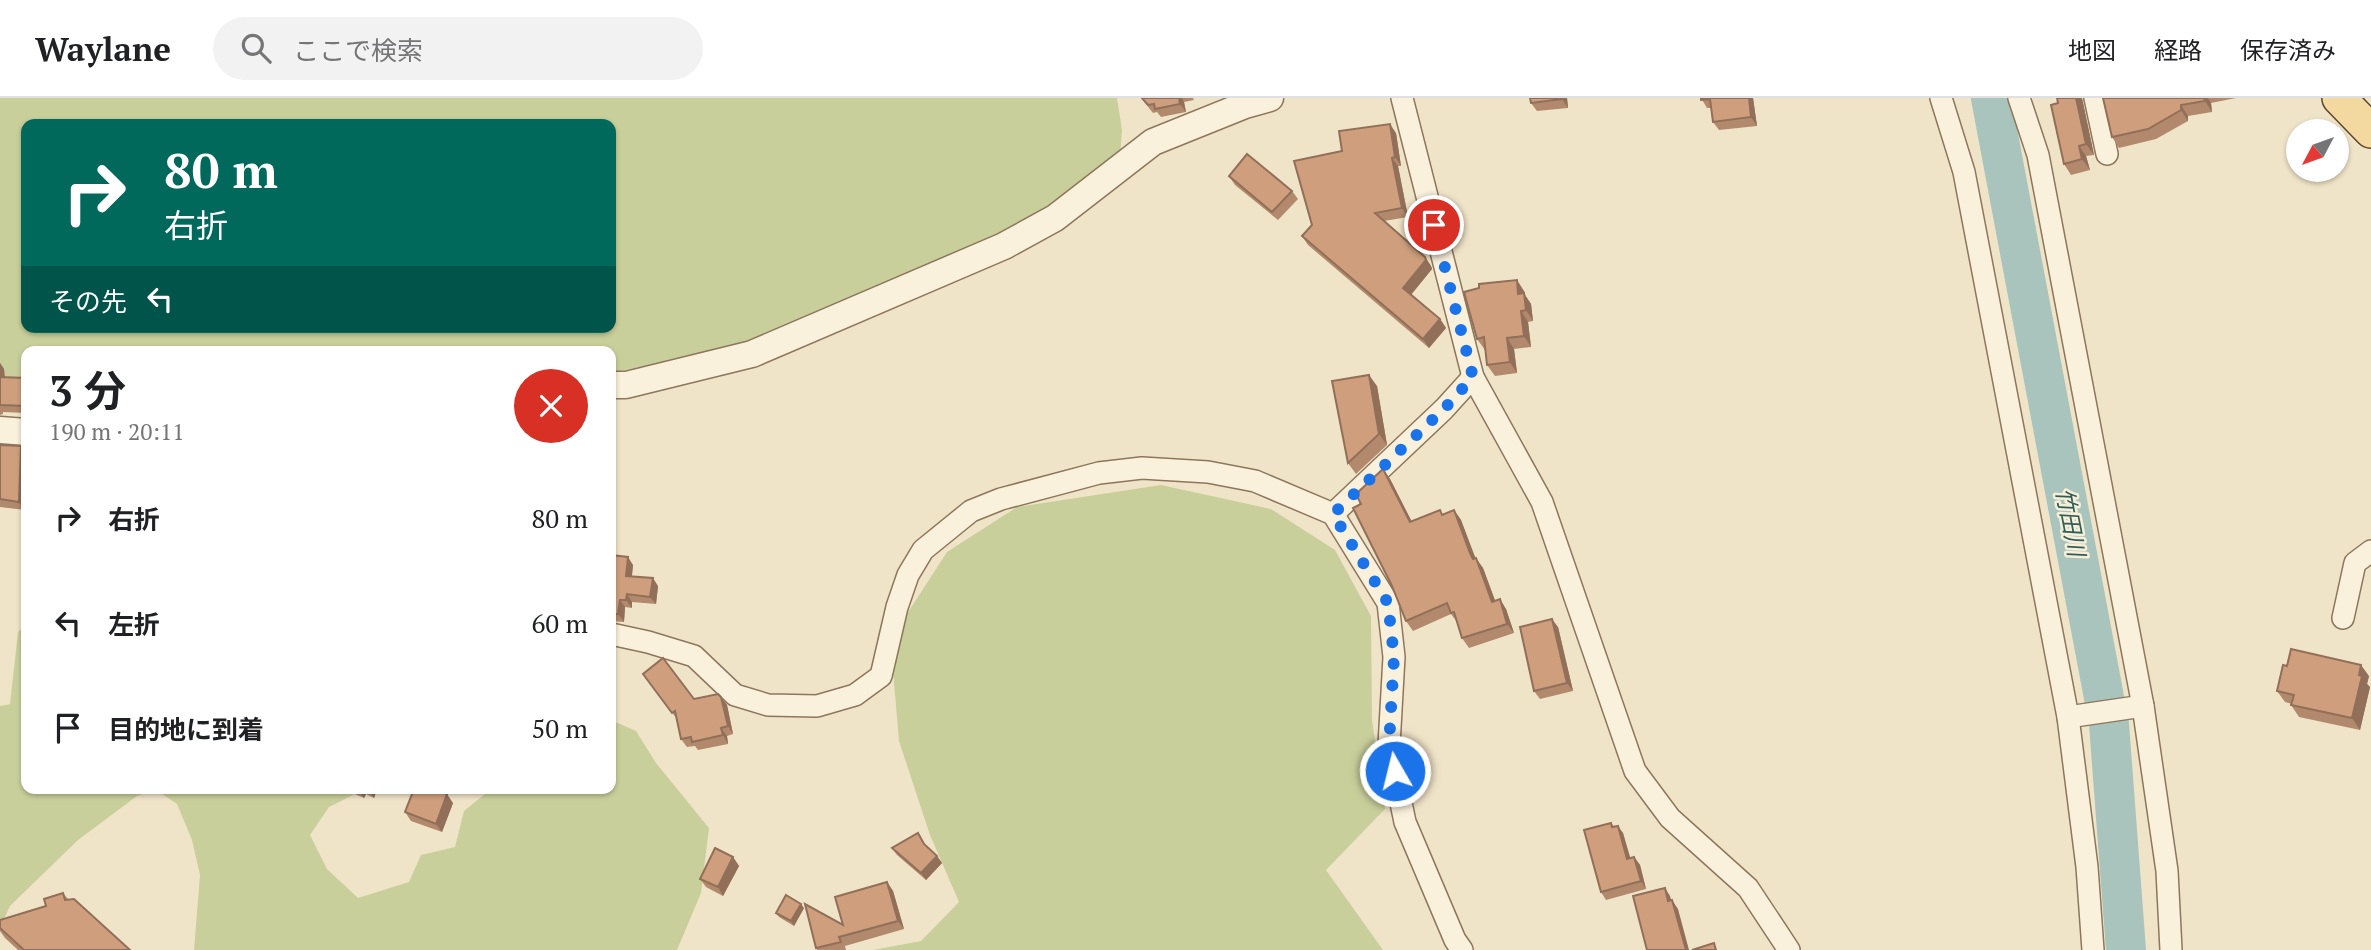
<!DOCTYPE html>
<html lang="ja">
<head>
<meta charset="utf-8">
<style>
	body { margin:0; font-family:"PT Serif","Noto Sans JP",serif; background:#f2f2f2; color:#202124; height:100vh; display:flex; flex-direction:column; font-size:26px; white-space:nowrap }
	* { box-sizing:border-box; margin:0 }
	p { font-size:23px; color:#757577 }
	.icon { flex:none; width:38px; height:38px; fill:none; stroke:currentColor; stroke-width:2; stroke-linecap:round; stroke-linejoin:round }
	.map { position:relative; flex:1; overflow:hidden }
	.side { position:absolute; left:21px; top:248px; width:595px; height:448px; display:flex; flex-direction:column; background:#fff; border-radius:14px; box-shadow:0 2px 5px #0004 }
	.side>* { flex:none }
	.top-card { position:absolute; left:21px; top:21px; width:595px; height:214px; border-radius:14px; box-shadow:0 2px 5px #0004; background:#00695c; color:#fff; overflow:hidden }
	.needle { width:46px; rotate:229deg }
	.buttons { position:absolute; left:2286px; top:21px; display:grid; gap:14px }
	.buttons a { display:grid; place-items:center; width:63px; height:63px; border-radius:50%; background:#fff; box-shadow:0 2px 5px #0004; font-size:35px }
	.pin { position:absolute; display:grid; place-items:center; width:60px; height:60px; color:#fff; margin:-30px; border:4px solid #fff; border-radius:50%; box-shadow:0 2px 7px #0007 }
	.me { position:absolute; width:77px; margin:-38px; rotate:352deg; stroke-linejoin:round; filter:drop-shadow(0 0 5px #0008) }
	.turn { display:flex; align-items:center; gap:24px; height:147px; padding:0 28px; font-size:32px }
	.turn .icon { width:91px; height:91px; stroke-width:2.5 }
	.turn b { display:block; font-size:49px; line-height:60px }
	.then { display:flex; align-items:center; height:66px; padding:0 28px; background:#0003; gap:14px; font-size:26px }
	.round { display:grid; place-items:center; flex:none; width:74px; height:74px; border-radius:37px; background:#f2f2f2 }
	.overview { display:flex; align-items:center; justify-content:space-between; height:119px; padding:0 28px }
	h1 { font-size:42px; font-weight:700; line-height:52px }
	ul { padding:0; list-style:none }
	li { display:flex; align-items:center; gap:21px; height:105px; padding:0 28px }
	li div { flex:1 }
	li b { display:block; font-size:26px }
	li em { font-style:normal }
	header { display:flex; align-items:center; gap:42px; box-sizing:border-box; height:98px; padding:0 35px; background:#fff; border-bottom:2px solid #e0e0e0 }
	header strong { font-size:33px }
	nav { display:flex; gap:38px; margin-inline-start:auto; font-size:24px }
	.search { width:490px; height:63px; background:#f2f2f2; display:flex; align-items:center; gap:18px; box-sizing:border-box; padding:0 24px; border-radius:38px; color:#757577; font-size:26px }
	.map>svg:first-child { display:block }
	.green { fill:#c9cf9b; fill-rule:evenodd }
	.lines { fill:none; stroke-linecap:round; stroke-linejoin:round }
	.river { stroke:#a9c4bc; stroke-width:40 }
	.minor-casing { stroke:#8d765c; stroke-width:24 }
	.tertiary-casing { stroke:#8d765c; stroke-width:29 }
	.primary-casing { stroke:#5b4430; stroke-width:36 }
	.minor { stroke:#faf1dc; stroke-width:21 }
	.tertiary { stroke:#faf1dc; stroke-width:26 }
	.primary { stroke:#f3d9a0; stroke-width:33 }
	.wall { fill:#b2896c }
	.shaded-wall { fill:#916f58 }
	.building { fill:#cf9f7d; stroke:#916f58; stroke-width:2 }
	.route { stroke:#1a73e8; stroke-width:12; stroke-dasharray:0 21.6 }
	.labels { text-anchor:middle; dominant-baseline:central; stroke-width:5; stroke-linejoin:round; paint-order:stroke }
	.water-label { font-size:23px; font-style:italic; fill:#2f5d5a; stroke:#f7eed8 }
</style>
</head>
<body>
<header>
<strong>Waylane</strong>
<div class="search"><svg class="icon" aria-label="search" viewBox="0 0 24 24"><circle cx="10" cy="10" r="6"/><path d="M15 15l6 6"/></svg>ここで検索</div>
<nav><a>地図</a><a>経路</a><a>保存済み</a></nav>
</header>
<div class="map">
<svg width="2371" height="852" viewBox="0 0 2371 852">
	<rect width="100%" height="100%" fill="#f0e4c8"/>
	<g class="green">
		<path d="M0 0H1117L1122 32 1120 59 1000 145 759 244 611 275V254H26V281L0 278ZM26 26H611V229H26Z"/>
		<path d="M1161 387 1271 411 1335 452 1371 518 1372 622 1385 711 1326 772 1383 852H873L921 843 959 804 930 737 899 643 893 573 903 522 947 454 1017 409Z"/>
		<path d="M26 526V691H361V693L329 709 310 737 327 771 358 800 409 784 421 757 455 749 464 713 491 691H611V622L636 633 656 665 709 730 701 795 677 852H194L200 777 192 742 177 706 155 691 137 698 78 742 10 808 3 823 0 824V608L10 606 18 534Z"/>
	</g>
	<g class="lines">
		<path class="river" d="M1991 0 2109 626 2126 852"/>
		<g class="minor-casing">
			<g id="minor">
				<path d="M1402 0 1473 279 1542 404 1635 673 1670 720 1748 790 1789 852"/>
				<path d="M1941 0 1964 74 2068 619 2087 769 2093 852"/>
				<path d="M2019 0 2038 57 2143 608 2167 773 2171 852"/>
				<path d="M2095 0 2107 56"/>
				<path d="M1333 416 1444 311 1473 279"/>
				<path d="M2343 520 2355 465 2371 453"/>
				<path d="M611 536 648 544 694 558 735 597 768 607 817 608 855 597 881 578 897 509 908 477 923 452 971 413 1001 401 1099 375 1142 370 1208 374 1255 383 1333 416 1388 505 1394 559 1389 647 1405 724 1455 842 1462 852"/>
				<path d="M2068 619 2143 608"/>
			</g>
		</g>
		<g class="tertiary-casing">
			<g id="tertiary">
				<path d="M611 287H626L752 256 1004 148 1055 120 1153 44 1245 7 1270 0"/>
				<path d="M0 332 26 334"/>
			</g>
		</g>
		<g class="primary-casing">
			<path id="primary" d="M2339 0 2371 33"/>
		</g>
		<use href="#minor" class="minor"/>
		<use href="#tertiary" class="tertiary"/>
		<use href="#primary" class="primary"/>
	</g>
	<g class="wall">
		<path d="M1141 0H1193L1194 2 1184 4 1186 14 1161 19 1157 14 1153 15Z"/>
		<path d="M1530 0H1567L1568 10 1537 13 1531 5Z"/>
		<path d="M1701 0H1753L1757 28 1719 32 1713 24 1712 10H1707Z"/>
		<path d="M2057 0H2082L2094 57 2086 58 2090 72 2071 77 2064 66Z"/>
		<path d="M2103 0H2236L2211 5 2212 14 2188 18V23L2156 41 2119 50 2112 39Z"/>
		<path d="M1396 35 1401 68H1398L1408 119 1384 123 1425 159 1431 168 1432 171 1411 197 1440 221 1446 230 1429 250 1308 147 1302 138 1312 127 1342 53Z"/>
		<path d="M1229 78 1292 93 1298 101 1278 122 1235 87Z"/>
		<path d="M1479 190 1524 193 1525 197 1531 206 1533 223 1528 224 1531 249 1514 251 1517 275 1495 278 1487 267 1485 252 1477 241Z"/>
		<path d="M0 265 4 271 5 279 26 280V315L3 314V316L0 317Z"/>
		<path d="M1377 288 1387 347 1356 376 1348 365Z"/>
		<path d="M0 347 25 412 0 409Z"/>
		<path d="M1383 371 1390 381 1412 424 1443 416 1454 412 1461 422 1475 461 1483 470 1495 503 1506 511 1514 535 1469 550 1462 540 1457 524 1451 516 1413 533 1406 523 1361 406Z"/>
		<path d="M611 457 633 467 632 478 658 488 656 506 632 504V510L625 509 624 524 611 523Z"/>
		<path d="M1558 529 1573 593 1540 601 1534 593Z"/>
		<path d="M643 576 694 601 721 599 727 607 733 636 727 638 728 646 698 652 695 648 687 649 681 641 677 621Z"/>
		<path d="M2369 578 2367 586 2370 589 2360 632 2299 619 2291 607 2292 606 2285 604 2277 593Z"/>
		<path d="M343 691H377L374 700 366 696 364 700Z"/>
		<path d="M453 705 442 734 411 723 405 714Z"/>
		<path d="M1611 725 1614 729 1623 735 1630 761 1634 759 1640 767 1646 791 1606 802 1601 794Z"/>
		<path d="M918 735 926 748 937 758 942 765 926 782 897 757 892 750Z"/>
		<path d="M733 759 739 768 723 798 706 789 700 781Z"/>
		<path d="M887 784 893 793 904 831 845 848 846 852H817L816 850 843 827Z"/>
		<path d="M63 795 68 801 130 852H18L5 840 0 833V822L46 808Z"/>
		<path d="M804 810 794 828 779 819 776 815Z"/>
	</g>
	<g class="shaded-wall">
		<path d="M1179 0H1182L1184 4 1186 14 1180 6Z"/>
		<path d="M1562 0H1567L1568 10 1562 1Z"/>
		<path d="M1749 0H1753L1757 28 1751 19Z"/>
		<path d="M2076 0H2082L2094 57 2086 46Z"/>
		<path d="M2204 0H2208L2211 5 2212 14 2205 3Z"/>
		<path d="M2181 7 2188 18V23L2181 12Z"/>
		<path d="M1390 26 1396 35 1401 68 1395 59Z"/>
		<path d="M2079 48 2086 58 2090 72 2082 61Z"/>
		<path d="M1392 60 1398 68 1408 119 1402 110Z"/>
		<path d="M1425 159 1431 168 1432 171 1409 199 1403 190Z"/>
		<path d="M1517 182 1524 193 1525 197 1531 206 1533 223 1526 212 1518 196Z"/>
		<path d="M1521 213 1528 224 1531 249 1524 238Z"/>
		<path d="M1440 221 1446 230 1429 250 1423 241Z"/>
		<path d="M1507 240 1514 251 1517 275 1510 264Z"/>
		<path d="M0 265 4 271 5 286 0 280Z"/>
		<path d="M1369 277 1377 288 1387 347 1379 336Z"/>
		<path d="M21 348 26 355 25 412 19 404Z"/>
		<path d="M1383 371 1390 381 1417 434 1410 424Z"/>
		<path d="M1454 412 1461 422 1477 464 1476 460 1483 470 1499 513 1492 504 1470 455Z"/>
		<path d="M628 459 633 467 631 485 626 478Z"/>
		<path d="M653 480 658 488 656 506 650 499Z"/>
		<path d="M627 496 632 504V510L626 502Z"/>
		<path d="M1500 501 1506 511 1514 535 1507 526Z"/>
		<path d="M620 502 625 509 624 524 618 516Z"/>
		<path d="M1552 521 1558 529 1573 593 1567 585Z"/>
		<path d="M2361 567 2369 578 2367 586 2370 589 2360 632 2352 620Z"/>
		<path d="M721 599 727 607 733 636 728 628Z"/>
		<path d="M721 630 727 638 728 646 723 637Z"/>
		<path d="M358 691H362L366 696 364 700Z"/>
		<path d="M368 691H377L374 700Z"/>
		<path d="M447 696 453 705 442 734 436 726Z"/>
		<path d="M1618 728 1623 735 1633 769 1627 761Z"/>
		<path d="M937 758 942 765 926 782 921 775Z"/>
		<path d="M733 759 739 768 723 798 718 789Z"/>
		<path d="M1634 759 1640 767 1646 791 1641 783Z"/>
		<path d="M887 784 893 793 904 831 898 823Z"/>
		<path d="M1665 790 1670 798 1674 812 1668 803Z"/>
		<path d="M1672 802 1678 811 1689 852H1686Z"/>
		<path d="M801 806 804 810 794 828 791 823Z"/>
	</g>
	<g class="building">
		<path d="M1142 0H1179L1180 6 1155 11 1154 6 1148 7Z"/>
		<path d="M1530 0H1562V1L1531 5Z"/>
		<path d="M1701 0H1749L1751 19 1713 24 1710 1 1701 2Z"/>
		<path d="M2057 0H2076L2086 46 2079 48 2082 61 2064 66 2051 7 2058 5Z"/>
		<path d="M2103 0H2204L2205 3 2181 7V12L2148 31 2112 39Z"/>
		<path d="M1390 26 1395 59 1392 60 1402 110 1375 115 1425 159 1426 162 1403 190 1440 221 1423 241 1302 138 1312 127 1294 63 1342 53 1339 33Z"/>
		<path d="M1247 56 1292 93 1272 114 1229 78Z"/>
		<path d="M1517 182 1518 196 1524 195 1526 212 1521 213 1524 238 1507 240 1510 264 1487 267 1484 239 1477 241 1464 194 1479 190V186Z"/>
		<path d="M1369 277 1379 336 1348 365 1332 283Z"/>
		<path d="M0 279 26 280V308L0 307Z"/>
		<path d="M0 347 21 348 19 404 0 401Z"/>
		<path d="M1383 371 1410 424 1440 412 1442 417 1454 412 1470 455 1473 461 1476 460 1492 504 1500 501 1507 526 1462 540 1454 514 1451 515 1447 505 1406 523 1392 488 1353 410 1361 406 1356 396Z"/>
		<path d="M611 457 628 459 626 478 653 480 650 499 627 496 626 502H620L618 516H611Z"/>
		<path d="M1552 521 1567 585 1534 593 1520 529Z"/>
		<path d="M2291 551 2361 567 2359 577 2362 578 2352 620 2291 607 2294 597 2277 593 2283 567 2287 568Z"/>
		<path d="M663 560 694 601 718 596 721 599 728 628 721 630 723 637 692 644 691 639 681 641 675 613 672 615 643 576Z"/>
		<path d="M414 691 423 694 424 691H432L447 696 436 726 405 714Z"/>
		<path d="M1611 725 1612 729 1618 728 1627 761 1634 759 1641 783 1601 794 1584 732Z"/>
		<path d="M918 735 924 746 937 758 921 775 892 750Z"/>
		<path d="M715 750 733 759 718 789 700 781Z"/>
		<path d="M887 784 898 823 839 839 841 844 816 850 805 806 843 827 835 799Z"/>
		<path d="M1665 790 1668 803 1672 802 1686 852H1647L1633 798Z"/>
		<path d="M63 795 65 802 74 801 130 852H24L0 830V822L46 808 44 801Z"/>
		<path d="M786 797 801 806 791 823 776 815Z"/>
		<path d="M1714 845 1716 852H1692Z"/>
	</g>
	<g class="lines">
		<path class="route" d="M1395 673 1389 647 1394 559 1388 505 1333 416 1444 311 1473 279 1434 127"/>
	</g>
	<g class="labels">
		<g class="water-label">
			<text transform="translate(2071 424) rotate(79)">竹田川</text>
		</g>
	</g>
</svg>
<div class="buttons">
<a><svg class="needle" viewBox="-14 -14 28 28"><path d="M0-13l5 13h-10z" fill="#e53935"/><path d="M0 13l5-13h-10z" fill="#757577"/></svg></a>
</div>
<div class="pin" style="left:1434px;top:127px;background:#d93025"><svg class="icon" aria-label="arrive" viewBox="0 0 24 24"><path d="M6 21V4h12l-3 4 3 4H6"/></svg></div>
<svg class="me" style="left:1395px;top:673px" viewBox="-20 -20 40 40"><circle r="17" fill="#1a73e8" stroke="#fff" stroke-width="3"/><path d="M0-11L8 9 0 5-8 9z" fill="#fff"/></svg>
<div class="top-card">
<div class="turn"><svg class="icon" aria-label="right" viewBox="0 0 24 24"><path d="M7 20v-9h11M14 6l5 5-5 5"/></svg><div><b>80 m</b>右折</div></div>
<div class="then">その先<svg class="icon" aria-label="left" viewBox="0 0 24 24"><path d="M17 20v-9H6M10 6l-5 5 5 5"/></svg></div>
</div>
<section class="side">
<div class="overview"><div><h1>3 分</h1><p>190 m · 20:11</p></div><a class="round" style="background:#d93025;color:#fff"><svg class="icon" aria-label="close" viewBox="0 0 24 24"><path d="M6 6l12 12M18 6L6 18"/></svg></a></div>
<ul>
<li><svg class="icon" aria-label="right" viewBox="0 0 24 24"><path d="M7 20v-9h11M14 6l5 5-5 5"/></svg><div><b>右折</b></div><em>80 m</em></li>
<li><svg class="icon" aria-label="left" viewBox="0 0 24 24"><path d="M17 20v-9H6M10 6l-5 5 5 5"/></svg><div><b>左折</b></div><em>60 m</em></li>
<li><svg class="icon" aria-label="arrive" viewBox="0 0 24 24"><path d="M6 21V4h12l-3 4 3 4H6"/></svg><div><b>目的地に到着</b></div><em>50 m</em></li>
</ul>
</section>
</div>
</body>
</html>
